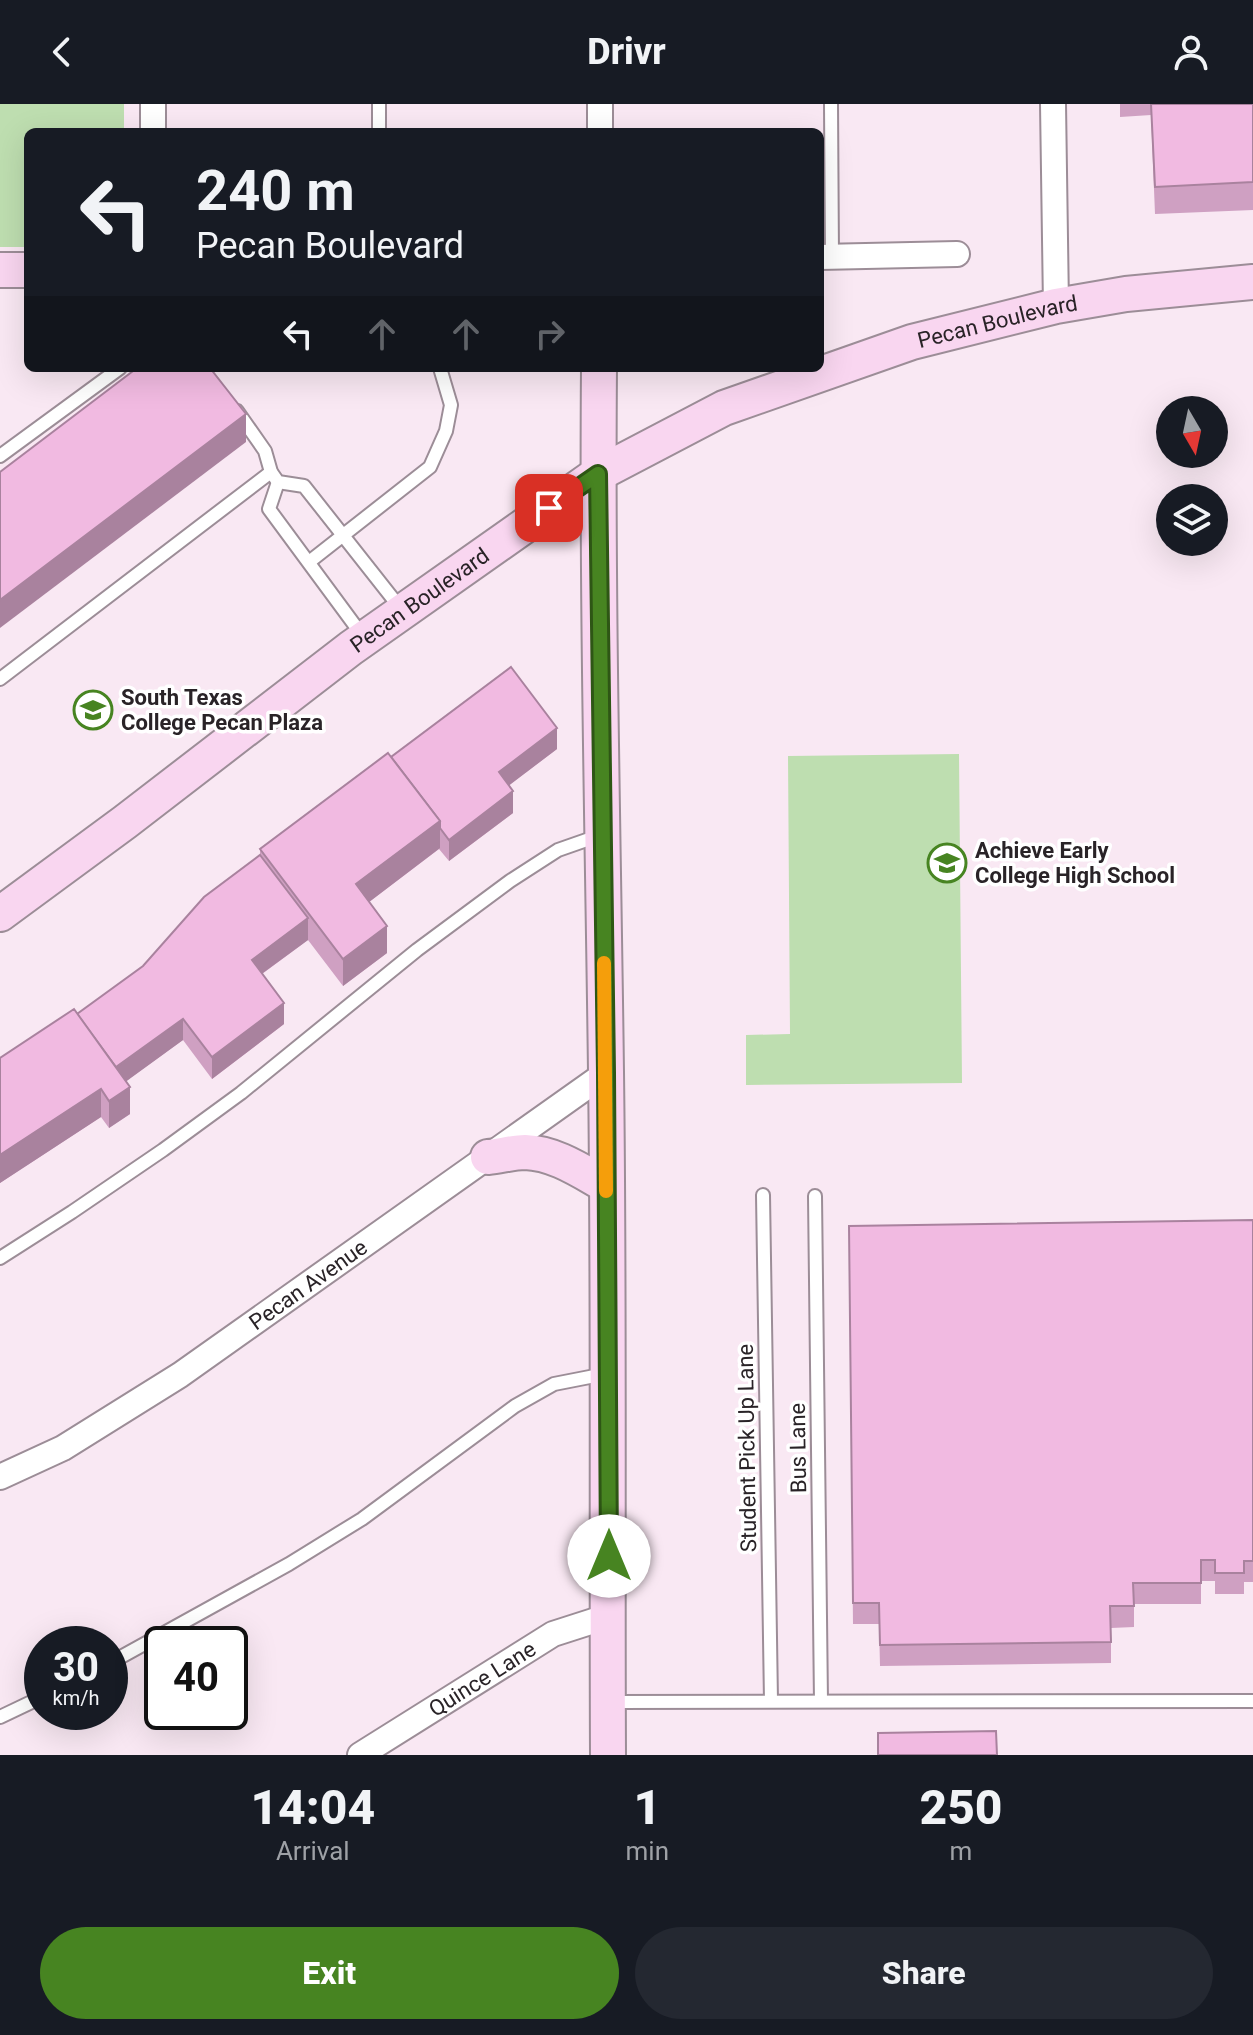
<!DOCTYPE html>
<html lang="en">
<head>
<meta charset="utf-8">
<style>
	body { margin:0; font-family:Roboto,sans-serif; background:#242831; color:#f1f3f6; height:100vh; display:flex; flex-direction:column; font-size:30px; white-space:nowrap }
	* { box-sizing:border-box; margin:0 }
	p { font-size:26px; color:#9ea1a6 }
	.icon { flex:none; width:44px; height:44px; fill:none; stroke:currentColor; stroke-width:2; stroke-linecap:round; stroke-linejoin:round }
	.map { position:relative; height:1651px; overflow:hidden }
	.details { display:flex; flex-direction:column; background:#171b24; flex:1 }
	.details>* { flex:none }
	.hud { position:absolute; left:24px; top:24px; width:800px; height:244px; border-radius:12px; box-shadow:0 8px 32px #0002; background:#171b24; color:#f1f3f6; overflow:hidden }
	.needle { width:52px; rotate:171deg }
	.tools { position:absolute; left:1156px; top:292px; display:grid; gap:16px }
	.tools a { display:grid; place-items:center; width:72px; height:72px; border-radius:50%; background:#171b24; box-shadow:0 8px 32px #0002; font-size:40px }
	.speed { position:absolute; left:24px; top:1522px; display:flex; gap:16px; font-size:40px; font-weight:700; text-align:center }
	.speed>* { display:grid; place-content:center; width:104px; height:104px; border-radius:50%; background:#171b24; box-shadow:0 8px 32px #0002; line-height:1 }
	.speed small { font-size:20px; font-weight:400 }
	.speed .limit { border:4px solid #111; border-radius:12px; background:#fff; color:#111 }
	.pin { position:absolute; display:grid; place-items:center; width:68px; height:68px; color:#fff; margin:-34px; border-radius:16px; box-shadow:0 4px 12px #0006 }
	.me { position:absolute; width:88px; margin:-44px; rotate:0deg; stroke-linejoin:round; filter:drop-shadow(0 0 6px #0008) }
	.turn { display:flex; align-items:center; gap:28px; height:168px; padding:0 40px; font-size:36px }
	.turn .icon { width:104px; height:104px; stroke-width:2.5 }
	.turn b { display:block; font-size:56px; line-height:68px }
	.lanes { display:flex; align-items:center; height:76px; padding:0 40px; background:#0003; justify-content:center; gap:40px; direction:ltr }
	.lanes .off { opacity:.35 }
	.eta { display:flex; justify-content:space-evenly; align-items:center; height:136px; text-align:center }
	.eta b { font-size:48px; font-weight:800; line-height:56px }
	.primary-button { display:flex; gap:16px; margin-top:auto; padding:16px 40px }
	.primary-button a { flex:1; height:92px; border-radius:48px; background:#478421; color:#fff; font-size:32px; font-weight:800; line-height:92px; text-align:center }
	.primary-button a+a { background:#242831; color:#f1f3f6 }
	header { display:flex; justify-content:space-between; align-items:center; height:104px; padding:0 40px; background:#171b24; font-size:36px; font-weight:800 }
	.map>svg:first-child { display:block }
	.green { fill:#bedeb0 }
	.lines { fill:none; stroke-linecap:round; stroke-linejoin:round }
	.lane-casing { stroke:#9c8d97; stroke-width:16 }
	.street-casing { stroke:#9c8d97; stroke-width:28 }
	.secondary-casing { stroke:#9c8d97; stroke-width:38 }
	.lane { stroke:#fff; stroke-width:12 }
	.street { stroke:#fff; stroke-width:24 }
	.secondary { stroke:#f9d6f0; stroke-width:34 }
	.wall { fill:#cfa0c2 }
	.shaded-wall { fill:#a9829e }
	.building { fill:#f1bae1; stroke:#a9829e; stroke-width:2 }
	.route-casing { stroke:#2e5615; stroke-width:20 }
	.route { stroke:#478421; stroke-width:14 }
	.slow { stroke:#f59e0b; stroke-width:14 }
	.labels { text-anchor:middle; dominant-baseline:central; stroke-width:7; stroke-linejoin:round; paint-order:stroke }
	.street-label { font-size:22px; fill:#292327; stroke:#fff }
	.poi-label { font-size:22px; font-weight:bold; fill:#292327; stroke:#fff; text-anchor:start }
</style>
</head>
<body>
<header><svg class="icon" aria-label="back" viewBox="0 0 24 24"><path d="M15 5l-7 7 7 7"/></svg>Drivr<svg class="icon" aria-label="person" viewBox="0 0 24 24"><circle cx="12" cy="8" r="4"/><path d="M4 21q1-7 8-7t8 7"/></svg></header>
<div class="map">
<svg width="1253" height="1651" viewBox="0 0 1253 1651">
	<rect width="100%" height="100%" fill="#f9e8f3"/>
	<g class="green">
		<path d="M0 0H124V28H28V143H0Z"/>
		<path d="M959 650 962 979 746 981V931L790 930 788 652Z"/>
	</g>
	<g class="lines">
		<g class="lane-casing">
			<g id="lane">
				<path d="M379 0V28"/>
				<path d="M831 0 832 153"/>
				<path d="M237 307 265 347 271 368 278 378 304 382 401 505"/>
				<path d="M0 352 120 264"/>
				<path d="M278 378 269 405 362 531"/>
				<path d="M309 458 430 363 446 327 451 301 440 264"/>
				<path d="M0 575 271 368"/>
				<path d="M763 1091 771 1597"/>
				<path d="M815 1092 821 1597"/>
				<path d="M0 1154 72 1108 163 1046 241 989 417 846 510 777 558 746 598 732"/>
				<path d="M110 1559 289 1460 362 1415 515 1302 554 1280 605 1270"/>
				<path d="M611 1598 1253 1597"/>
				<path d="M0 1613 42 1593"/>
			</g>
		</g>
		<g class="street-casing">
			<g id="street">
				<path d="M153 0V28"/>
				<path d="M600 0V28"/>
				<path d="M1053 0 1056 202"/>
				<path d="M820 153 957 150"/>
				<path id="s1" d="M0 1373 63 1344 180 1271 606 969"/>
				<path id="s2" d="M360 1651 553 1530 609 1512"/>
			</g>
		</g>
		<g class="secondary-casing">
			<g id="secondary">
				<path d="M0 166H28"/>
				<path d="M599 264C597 499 603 733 606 968 609 1196 607 1423 608 1651"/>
				<path id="s3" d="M0 810 125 718 351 544 598 370 724 304 912 238 1056 202 1126 190 1253 178"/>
				<path d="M488 1053C500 1052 513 1048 525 1048 555 1049 581 1067 606 1081"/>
			</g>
		</g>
		<use href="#lane" class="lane"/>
		<use href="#street" class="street"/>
		<use href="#secondary" class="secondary"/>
	</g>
	<g class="wall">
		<path d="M1120 0H1253V106L1155 110 1151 11 1120 13Z"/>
		<path d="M557 645 509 681 513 709 449 757 439 745 369 798 387 849 343 882 308 836 262 870 284 920 212 975 183 936 126 977 130 1010 109 1024 101 1013 0 1079V954L77 910 143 862 260 751V745L391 653Z"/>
		<path d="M1253 1116V1478H1244V1490H1215V1477H1201V1500H1134V1523L1111 1524V1559L880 1562 879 1520H853L849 1122Z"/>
	</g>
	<g class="shaded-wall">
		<path d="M246 310V338L0 524V496Z"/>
		<path d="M557 624V645L499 689V668Z"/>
		<path d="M513 687V709L449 757V736Z"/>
		<path d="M440 717V744L356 808V780Z"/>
		<path d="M308 814V836L252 877V856Z"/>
		<path d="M387 822V849L343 882V855Z"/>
		<path d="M284 899V920L212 975V953Z"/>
		<path d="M183 915V936L113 987V966Z"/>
		<path d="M130 983V1010L109 1024V997Z"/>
		<path d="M101 985V1013L0 1079V1051Z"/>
	</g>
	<g class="building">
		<path d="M1151 0H1253V78L1155 83Z"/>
		<path d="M137 264H210L246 310 0 496V368Z"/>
		<path d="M511 563 557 624 499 668 513 687 449 736 440 724V717L391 653Z"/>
		<path d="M388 649 440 717 356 780 387 822 343 855 260 745Z"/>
		<path d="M260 751 308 814 252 856 284 899 212 953 183 915 116 963 77 910 143 862 204 793Z"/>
		<path d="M74 905 130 983 109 997 101 985 0 1051V954Z"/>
		<path d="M1253 1116V1457H1244V1469H1215V1456H1201V1479H1133L1134 1502H1110L1111 1538 880 1541 879 1499H853L849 1122Z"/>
		<path d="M996 1627 997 1651H878V1629Z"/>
	</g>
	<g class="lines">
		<g class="route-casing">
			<path id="route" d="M549 404 598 370 606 969 609 1452"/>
		</g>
		<use href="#route" class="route"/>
		<path class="slow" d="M604 859 606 1087"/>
	</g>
	<defs>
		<g id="university-ring" transform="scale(2)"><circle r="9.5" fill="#fff" stroke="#478421" stroke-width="1.5"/><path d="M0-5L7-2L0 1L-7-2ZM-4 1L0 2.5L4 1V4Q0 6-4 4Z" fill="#478421"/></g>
		<g id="school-ring" transform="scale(2)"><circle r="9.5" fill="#fff" stroke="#478421" stroke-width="1.5"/><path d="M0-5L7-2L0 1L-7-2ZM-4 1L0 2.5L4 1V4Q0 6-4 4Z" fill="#478421"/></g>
	</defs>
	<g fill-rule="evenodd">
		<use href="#university-ring" x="93" y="606"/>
		<use href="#school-ring" x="947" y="759"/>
	</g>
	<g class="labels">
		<g class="street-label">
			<text stroke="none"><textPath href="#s3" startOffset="1172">Pecan Boulevard</textPath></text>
			<text stroke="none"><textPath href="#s3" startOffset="524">Pecan Boulevard</textPath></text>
			<text stroke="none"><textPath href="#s1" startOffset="364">Pecan Avenue</textPath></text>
			<text transform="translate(747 1344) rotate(-91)">Student Pick Up Lane</text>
			<text transform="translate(798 1344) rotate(-91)">Bus Lane</text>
			<text stroke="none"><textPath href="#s2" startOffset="144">Quince Lane</textPath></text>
		</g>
		<g class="poi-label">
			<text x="121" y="593">South Texas<tspan x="121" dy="25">College Pecan Plaza</tspan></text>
			<text x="975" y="746">Achieve Early<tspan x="975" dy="25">College High School</tspan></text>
		</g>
	</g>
</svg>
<div class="tools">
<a><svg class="needle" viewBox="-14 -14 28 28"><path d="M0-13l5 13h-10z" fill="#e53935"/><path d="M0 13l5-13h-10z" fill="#9ea1a6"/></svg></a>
<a><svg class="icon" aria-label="layers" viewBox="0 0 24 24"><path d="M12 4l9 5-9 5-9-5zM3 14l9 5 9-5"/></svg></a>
</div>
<div class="speed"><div>30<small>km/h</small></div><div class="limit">40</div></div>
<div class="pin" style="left:549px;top:404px;background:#d93025"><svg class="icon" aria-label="arrive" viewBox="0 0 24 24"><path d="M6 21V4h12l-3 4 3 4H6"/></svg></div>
<svg class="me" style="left:609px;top:1452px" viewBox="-20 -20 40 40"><circle r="19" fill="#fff"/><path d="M0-13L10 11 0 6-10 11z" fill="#478421"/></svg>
<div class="hud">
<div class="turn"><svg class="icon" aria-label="left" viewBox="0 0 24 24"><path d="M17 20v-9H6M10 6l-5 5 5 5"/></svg><div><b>240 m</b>Pecan Boulevard</div></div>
<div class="lanes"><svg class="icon" aria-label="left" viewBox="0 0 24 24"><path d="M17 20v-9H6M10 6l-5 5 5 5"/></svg><svg class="icon off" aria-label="ahead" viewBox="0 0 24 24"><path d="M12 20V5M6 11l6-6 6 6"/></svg><svg class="icon off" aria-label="ahead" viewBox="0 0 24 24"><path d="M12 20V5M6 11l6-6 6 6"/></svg><svg class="icon off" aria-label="right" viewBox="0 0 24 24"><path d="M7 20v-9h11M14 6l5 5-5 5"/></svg></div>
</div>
</div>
<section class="details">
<div class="eta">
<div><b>14:04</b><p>Arrival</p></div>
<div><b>1</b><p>min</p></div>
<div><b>250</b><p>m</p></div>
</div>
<div class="primary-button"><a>Exit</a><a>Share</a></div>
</section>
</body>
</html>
